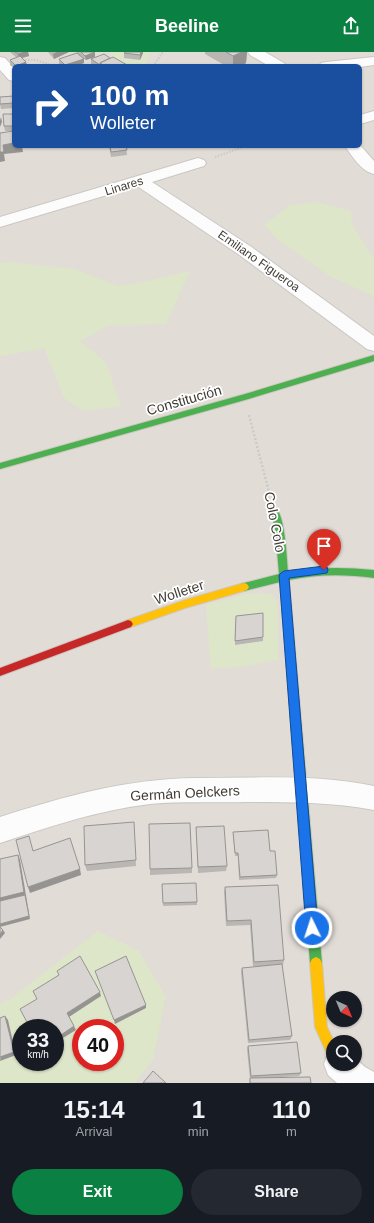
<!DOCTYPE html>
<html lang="en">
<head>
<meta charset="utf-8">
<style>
	body { margin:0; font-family:Helvetica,sans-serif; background:#242831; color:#f1f3f6; height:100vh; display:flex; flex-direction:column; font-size:15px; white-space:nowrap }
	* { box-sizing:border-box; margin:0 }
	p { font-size:13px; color:#9ea1a6 }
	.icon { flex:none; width:22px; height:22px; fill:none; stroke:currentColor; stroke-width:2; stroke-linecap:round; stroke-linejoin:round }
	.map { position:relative; height:1031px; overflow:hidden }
	.panel { display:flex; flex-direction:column; background:#171b24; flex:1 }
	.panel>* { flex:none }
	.top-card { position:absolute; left:12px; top:12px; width:350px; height:84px; border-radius:6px; box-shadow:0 1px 3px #0004; background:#1a4fa0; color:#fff; overflow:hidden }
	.needle { width:26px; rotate:136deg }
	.fabs { position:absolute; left:326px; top:939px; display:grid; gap:8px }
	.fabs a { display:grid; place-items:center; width:36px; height:36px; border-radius:50%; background:#171b24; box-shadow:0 1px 3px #0004; font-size:20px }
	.speed { position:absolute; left:12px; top:967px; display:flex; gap:8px; font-size:20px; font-weight:700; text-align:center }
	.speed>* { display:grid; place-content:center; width:52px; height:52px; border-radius:50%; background:#171b24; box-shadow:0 1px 3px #0004; line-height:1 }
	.speed small { font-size:10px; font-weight:400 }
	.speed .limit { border:6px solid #d22; background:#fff; color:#111 }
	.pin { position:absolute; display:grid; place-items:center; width:34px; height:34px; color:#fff; margin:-41px -17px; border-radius:50% 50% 50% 0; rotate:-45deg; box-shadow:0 0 4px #0007 }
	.pin .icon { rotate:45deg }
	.me { position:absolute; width:44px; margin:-22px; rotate:356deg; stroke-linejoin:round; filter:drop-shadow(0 0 3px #0008) }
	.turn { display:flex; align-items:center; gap:14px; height:84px; padding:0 12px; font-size:18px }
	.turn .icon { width:52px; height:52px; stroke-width:2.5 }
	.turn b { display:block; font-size:28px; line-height:34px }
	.eta { display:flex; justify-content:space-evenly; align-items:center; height:68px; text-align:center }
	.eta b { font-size:24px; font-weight:700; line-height:28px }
	.action { display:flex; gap:8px; margin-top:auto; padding:8px 12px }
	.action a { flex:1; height:46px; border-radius:24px; background:#0b8043; color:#fff; font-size:16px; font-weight:700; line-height:46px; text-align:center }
	.action a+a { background:#242831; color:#f1f3f6 }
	header { display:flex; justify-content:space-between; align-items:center; height:52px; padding:0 12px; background:#0b8043; color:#fff; font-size:18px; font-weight:700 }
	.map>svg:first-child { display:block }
	.residential { fill:#e1dcd6; fill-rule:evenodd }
	.green { fill:#dee6ca; fill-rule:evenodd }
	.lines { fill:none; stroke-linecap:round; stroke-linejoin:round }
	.street-casing { stroke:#cac7c4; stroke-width:2 }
	.fast-casing { stroke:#ccc7c0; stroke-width:2 }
	.slow-casing { stroke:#ccc7c0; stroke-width:2 }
	.jam-casing { stroke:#ccc7c0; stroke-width:2 }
	.path-far1 { stroke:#cccac6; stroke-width:2; stroke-dasharray:1.5 1.5; stroke-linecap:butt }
	.path { stroke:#cccac6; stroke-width:2.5; stroke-dasharray:2 2; stroke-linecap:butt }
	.street { fill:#fcfcfc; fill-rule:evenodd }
	.fast { fill:#4caf50; fill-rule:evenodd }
	.slow { fill:#ffc107; fill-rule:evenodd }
	.jam { fill:#c62828; fill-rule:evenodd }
	.wall { fill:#b9b6b4 }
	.shaded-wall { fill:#969492 }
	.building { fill:#d7d4d1; stroke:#969492 }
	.route { fill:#1a73e8; stroke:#114b97 }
	.labels { text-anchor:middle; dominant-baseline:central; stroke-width:3.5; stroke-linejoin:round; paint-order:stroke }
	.far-street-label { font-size:12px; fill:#423c35; stroke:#fff }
	.street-label { font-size:14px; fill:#423c35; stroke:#fff }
</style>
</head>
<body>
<header><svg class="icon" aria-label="menu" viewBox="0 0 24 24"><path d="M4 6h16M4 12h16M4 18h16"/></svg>Beeline<svg class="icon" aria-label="share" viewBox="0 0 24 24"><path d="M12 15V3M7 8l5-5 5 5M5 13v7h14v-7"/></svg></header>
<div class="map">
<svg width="374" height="1031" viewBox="0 0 374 1031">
	<rect width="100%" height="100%" fill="#eeebe8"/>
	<path class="residential" d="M0 0H374V1031H0ZM14 14H360V94H14ZM333 946H355V968H333ZM21 976H55V1010H21ZM81 976H115V1010H81ZM333 990H355V1012H333Z"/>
	<g class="green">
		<path d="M110 0H150L145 14H122L113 9Z"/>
		<path d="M318 150 351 159 352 173 374 206V244L331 225 278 188 264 173 290 153Z"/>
		<path d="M9 210 75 217 118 234 147 229 190 219 166 272 108 274 80 289 106 310 121 354 83 359 64 346 44 296 0 304V211Z"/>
		<path d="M263 541 273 543 278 552V608L239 615 211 617 206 552 247 542Z"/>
		<path d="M98 879 139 899 166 945 153 1008 135 1031H0V951L10 947ZM21 976H55V1010H21ZM81 976H115V1010H81Z"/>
	</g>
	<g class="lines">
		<g class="street-casing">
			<g id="street">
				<path d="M248 0H265L284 11 286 14H269L250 3Z"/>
				<path d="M0 5 5 6 14 16V29L9 28 0 18Z"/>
				<path d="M374 5V13L360 15 319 14 321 11 326 10Z"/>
				<path d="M374 59V68L360 72V63Z"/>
				<path d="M360 93 374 109V122C361 119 352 104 345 94Z"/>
				<path d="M198 106 204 108 206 111 204 114 152 130 250 194 374 284V299L367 297 238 202 137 134 0 175V165Z"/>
				<path d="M196 726C255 726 315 722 374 734V758C332 750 290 750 247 750 215 751 182 749 150 752 98 758 49 775 0 791V765C66 744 125 727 196 726Z"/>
				<path d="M333 1000V1012H355V1006L365 1015 374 1020V1031H337L328 1023 324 1012 328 1001Z"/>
			</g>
		</g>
		<g class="fast-casing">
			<g id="fast">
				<path d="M374 303V309L245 348 0 417V411L245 342Z"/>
				<path d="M274 455C285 458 287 509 288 520 317 515 345 515 374 518V526C345 522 317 522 289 528L322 911 320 915 316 917 312 915 310 911 280 530 244 539 241 538 239 535 241 532 244 531 279 522 275 476 270 458Z"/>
			</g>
		</g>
		<g class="slow-casing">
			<g id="slow">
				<path d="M244 531 247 532 249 535 247 538 185 556 128 576 125 575 123 572 125 569 185 548Z"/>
				<path d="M316 905 320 907 322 911 327 975 334 990 333 1008 329 1006 315 975 310 911 312 907Z"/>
			</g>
		</g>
		<g class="jam-casing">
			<path id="jam" d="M128 568 131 569 133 572 131 575 0 624V616Z"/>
		</g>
		<g class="path-far1">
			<path d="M22 8H36L54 14"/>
			<path d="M153 14 163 0"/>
			<path d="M215 105 246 94"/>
		</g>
		<path class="path" d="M249 363 269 440"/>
		<use href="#street" class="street"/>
		<use href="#fast" class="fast"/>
		<use href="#slow" class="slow"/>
		<use href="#jam" class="jam"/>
	</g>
	<g class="wall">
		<path d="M10 0H28L29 4 22 6 26 10 27 14H31H14V16L10 13V8L17 6Z"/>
		<path d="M48 0H69L54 7Z"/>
		<path d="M77 0H95L86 8 84 7V11L76 14H61L59 12V7L77 1Z"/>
		<path d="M205 0H247L246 11 241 14H226L205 2Z"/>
		<path d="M124 1H143L140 8 124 6Z"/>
		<path d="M110 6 129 14H95L91 12V7Z"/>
		<path d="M14 44V56L1 57 0 52Z"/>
		<path d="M14 62V79H5L4 74Z"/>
		<path d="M109 94H126L127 103 111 105Z"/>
		<path d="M236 564 263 585V589L235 593Z"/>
		<path d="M196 775 227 814 226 819 198 821Z"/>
		<path d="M134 776 136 814 87 819 85 813Z"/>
		<path d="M233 780 270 799 277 823 276 826 239 828 238 804H235L233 783Z"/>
		<path d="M192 816V821L150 823V817Z"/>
		<path d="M162 832 197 850V853L163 854Z"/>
		<path d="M225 835 284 908 283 913H282L292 984 290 988 248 991 241 920 242 916 262 914H253L250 873 226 874 224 840Z"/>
		<path d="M248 994 301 1021 299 1024 266 1026 311 1031H249L250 1027 247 997Z"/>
	</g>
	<g class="shaded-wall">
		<path d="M25 0H28L29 4 18 7V2Z"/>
		<path d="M57 0H69L54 7 53 2Z"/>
		<path d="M95 0V5L86 8 85 4Z"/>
		<path d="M141 0H143V1L140 8V3Z"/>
		<path d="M242 0H247L246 11 241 14H233V4Z"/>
		<path d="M84 7V11L76 14H65V13Z"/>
		<path d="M26 10 27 14H16Z"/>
		<path d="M1 65 2 70 0 75V68Z"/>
		<path d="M14 91V94H22L23 100 4 102 5 109 0 110V100L3 93Z"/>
		<path d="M18 803 20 808 30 867 0 875V846Z"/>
		<path d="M80 817 81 823 30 841 28 835Z"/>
		<path d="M3 878 5 881 0 887V882Z"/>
		<path d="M100 940 101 944 69 965 67 961Z"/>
		<path d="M146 953V956L115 972 114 968Z"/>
		<path d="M5 964 8 968 16 1003 0 1009Z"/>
		<path d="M74 974 76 978 55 991V987Z"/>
	</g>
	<g class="building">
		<path d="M15 0H25L18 2Z"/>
		<path d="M81 0H95L85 4Z"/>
		<path d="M125 0H141L140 3 124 1Z"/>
		<path d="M226 0H242L233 4Z"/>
		<path d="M77 1 84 7 65 13 59 7Z"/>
		<path d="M104 2 110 6 100 11V13L91 7Z"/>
		<path d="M20 4 26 10 16 14 10 8Z"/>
		<path d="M113 5 129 14H105L100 11Z"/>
		<path d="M14 44V51L0 52V45Z"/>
		<path d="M3 62H14V74H4Z"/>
		<path d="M14 79V91L3 93 4 100H0V81Z"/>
		<path d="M110 94H126L127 98 111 100Z"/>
		<path d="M263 561V585L235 589 236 564Z"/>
		<path d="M134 770 136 808 85 813 84 774Z"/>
		<path d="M190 771 192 816 150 817 149 772Z"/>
		<path d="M224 774 227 814 198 815 196 775Z"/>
		<path d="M268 778 270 799H275L277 823 240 825 238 801H235L233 780Z"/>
		<path d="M29 784 33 799 70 786 80 817 28 835 16 788Z"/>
		<path d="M18 803 24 840 0 846V807Z"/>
		<path d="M196 831 197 850 163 851 162 832Z"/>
		<path d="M278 833 284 908 254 910 251 868 227 869 225 835Z"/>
		<path d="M25 843 29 864 0 872V849Z"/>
		<path d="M0 875 3 878 0 882Z"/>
		<path d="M80 904 100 940 67 961 74 974 55 987V976H30L20 957 37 947 33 939 59 923 57 919Z"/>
		<path d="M126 904 146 953 114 968 95 919Z"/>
		<path d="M282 912 292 984 249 988 242 916Z"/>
		<path d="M5 964 14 1000 0 1005V966Z"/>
		<path d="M297 990 301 1021 251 1024 248 994Z"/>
		<path d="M153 1019 166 1031H143Z"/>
		<path d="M310 1025 311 1031H250V1026Z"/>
	</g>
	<path class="route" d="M324 514 327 515 328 518 327 521 289 526 318 876 316 881 312 882 308 881 306 876 279 523 281 521 284 519Z"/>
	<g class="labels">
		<g class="far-street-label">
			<text transform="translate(124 134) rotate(-17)">Linares</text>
			<text transform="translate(259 209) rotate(35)">Emiliano Figueroa</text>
		</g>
		<g class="street-label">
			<text transform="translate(184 348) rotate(-16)">Constitución</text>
			<text transform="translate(275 470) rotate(79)">Colo Colo</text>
			<text transform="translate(179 540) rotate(-18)">Wolleter</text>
			<text transform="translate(185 741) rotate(-3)">Germán Oelckers</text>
		</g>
	</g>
</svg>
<div class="fabs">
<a><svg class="needle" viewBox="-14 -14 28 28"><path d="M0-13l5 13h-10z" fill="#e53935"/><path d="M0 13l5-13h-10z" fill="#9ea1a6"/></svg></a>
<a><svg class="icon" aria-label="search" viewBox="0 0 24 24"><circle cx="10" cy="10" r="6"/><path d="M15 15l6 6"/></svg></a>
</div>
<div class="speed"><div>33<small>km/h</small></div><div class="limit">40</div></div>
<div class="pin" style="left:324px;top:518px;background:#d93025"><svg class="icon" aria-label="arrive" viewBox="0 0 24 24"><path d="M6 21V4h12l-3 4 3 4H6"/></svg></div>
<svg class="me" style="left:312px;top:876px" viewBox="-20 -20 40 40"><circle r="17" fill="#1a73e8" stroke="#fff" stroke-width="3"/><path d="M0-11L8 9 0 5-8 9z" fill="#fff"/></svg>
<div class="top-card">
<div class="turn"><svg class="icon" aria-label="right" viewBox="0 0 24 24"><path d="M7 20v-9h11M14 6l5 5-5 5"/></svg><div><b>100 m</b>Wolleter</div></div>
</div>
</div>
<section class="panel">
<div class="eta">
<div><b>15:14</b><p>Arrival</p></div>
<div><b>1</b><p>min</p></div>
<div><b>110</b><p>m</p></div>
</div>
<div class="action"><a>Exit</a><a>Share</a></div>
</section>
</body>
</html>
